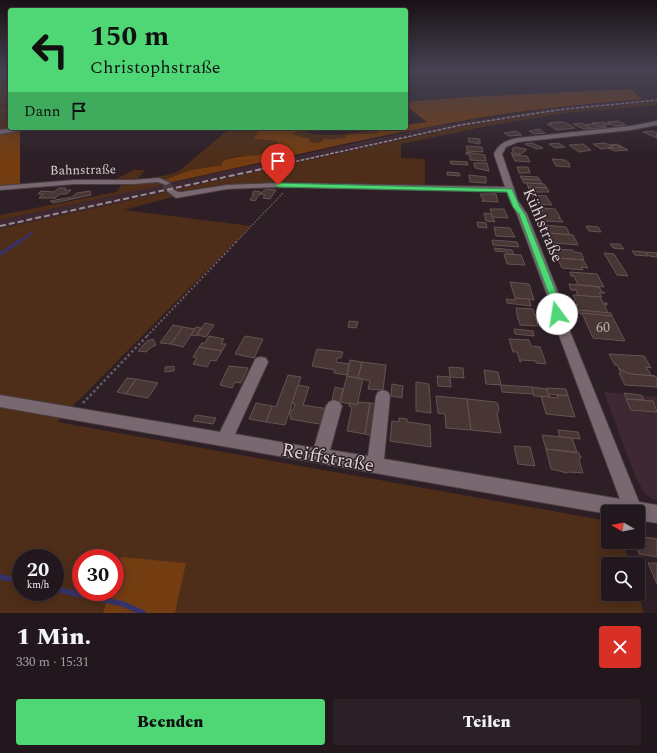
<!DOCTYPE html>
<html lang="de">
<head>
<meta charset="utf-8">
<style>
	body { margin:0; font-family:Spectral,serif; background:#2a2025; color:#f1f3f6; height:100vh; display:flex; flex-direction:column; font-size:15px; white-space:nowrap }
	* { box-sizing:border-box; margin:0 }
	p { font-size:13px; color:#a29fa3 }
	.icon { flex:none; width:22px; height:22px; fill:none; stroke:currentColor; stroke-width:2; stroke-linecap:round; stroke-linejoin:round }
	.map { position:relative; height:613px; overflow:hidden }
	.side { display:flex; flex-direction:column; background:#22171c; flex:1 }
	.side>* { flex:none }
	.hud { position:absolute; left:8px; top:8px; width:400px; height:122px; border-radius:4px; box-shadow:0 2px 10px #0003,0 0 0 1px #3f363b; background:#4fd675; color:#111; overflow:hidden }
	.needle { width:26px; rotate:279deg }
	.controls { position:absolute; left:601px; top:505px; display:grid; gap:8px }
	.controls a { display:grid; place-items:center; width:44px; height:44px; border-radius:4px; background:#22171c; box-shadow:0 2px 10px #0003,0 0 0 1px #3f363b; font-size:20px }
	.speed { position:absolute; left:12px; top:549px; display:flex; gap:8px; font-size:20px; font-weight:700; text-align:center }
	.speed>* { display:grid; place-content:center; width:52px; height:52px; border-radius:50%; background:#22171c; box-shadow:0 2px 10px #0003,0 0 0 1px #3f363b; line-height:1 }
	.speed small { font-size:10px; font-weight:400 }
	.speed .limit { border:6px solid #d22; background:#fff; color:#111 }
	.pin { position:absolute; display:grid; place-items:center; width:34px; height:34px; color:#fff; margin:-41px -17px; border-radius:50% 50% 50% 0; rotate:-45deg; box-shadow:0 0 4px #0007 }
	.pin .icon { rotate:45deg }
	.me { position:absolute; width:44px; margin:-22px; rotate:346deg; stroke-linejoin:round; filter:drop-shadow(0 0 3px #0008) }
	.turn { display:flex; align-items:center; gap:14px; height:84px; padding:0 16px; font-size:18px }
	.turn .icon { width:52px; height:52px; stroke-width:2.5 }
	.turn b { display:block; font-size:28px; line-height:34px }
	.then { display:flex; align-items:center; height:38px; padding:0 16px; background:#0003; gap:8px; font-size:15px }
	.round { display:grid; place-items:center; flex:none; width:42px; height:42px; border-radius:4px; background:#2a2025 }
	.head { display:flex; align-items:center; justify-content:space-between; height:68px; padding:0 16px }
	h1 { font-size:24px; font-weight:800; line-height:30px }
	.cta { display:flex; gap:8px; margin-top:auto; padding:8px 16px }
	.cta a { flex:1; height:46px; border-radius:4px; background:#4fd675; color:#111; font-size:16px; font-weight:800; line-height:46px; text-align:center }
	.cta a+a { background:#2a2025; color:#f1f3f6 }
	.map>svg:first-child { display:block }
	.built { fill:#3e2933 }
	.green { fill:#4e2e18; fill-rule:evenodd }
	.forest { fill:#733c11 }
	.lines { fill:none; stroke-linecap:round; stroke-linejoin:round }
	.stream-far2 { stroke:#38326a; stroke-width:2.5 }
	.stream-far1 { stroke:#38326a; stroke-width:3.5 }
	.stream { stroke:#38326a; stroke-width:5.5 }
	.building { fill:#483635; stroke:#665352 }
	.minor-tunnel { stroke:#483a40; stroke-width:9; stroke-dasharray:9 4.5; stroke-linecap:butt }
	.minor-casing { stroke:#493d43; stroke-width:2 }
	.path-far3 { stroke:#695b61; stroke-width:1; stroke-dasharray:1 1; stroke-linecap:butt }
	.path-far2 { stroke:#695b61; stroke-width:1.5; stroke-dasharray:1.5 1.5; stroke-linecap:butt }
	.path-far1 { stroke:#695b61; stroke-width:2; stroke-dasharray:2 2; stroke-linecap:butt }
	.path { stroke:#695b61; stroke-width:2.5; stroke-dasharray:2.5 2.5; stroke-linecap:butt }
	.minor { fill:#7a6870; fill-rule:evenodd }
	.rail-far1 { stroke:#998d93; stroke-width:1.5; stroke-dasharray:3.5 1.5; stroke-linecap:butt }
	.rail { stroke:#998d93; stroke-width:2; stroke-dasharray:6 3; stroke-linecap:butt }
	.route { fill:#4fd675; stroke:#338b4c }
	.labels { text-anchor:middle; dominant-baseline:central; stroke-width:3; stroke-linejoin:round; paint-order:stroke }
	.far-street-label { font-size:13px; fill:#dcd2d6; stroke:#2e1f26 }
	.number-label { font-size:14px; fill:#b7abae }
	.street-label { font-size:16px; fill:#dcd2d6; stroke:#2e1f26 }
	.near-street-label { font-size:19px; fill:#dcd2d6; stroke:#2e1f26 }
</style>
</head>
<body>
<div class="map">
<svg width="657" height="613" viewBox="0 0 657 613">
	<rect width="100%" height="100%" fill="#2e1f26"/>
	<g class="built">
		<path d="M657 98V102L561 111 437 132 0 229V220L429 127 552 108Z"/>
		<path d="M604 392 657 397V501L645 494 635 476Z"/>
	</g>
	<g class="green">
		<path d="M10 71V128H28L0 133V72Z"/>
		<path d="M657 102V105L566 113 493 125 401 144V158L425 159V188L259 185 182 194 174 190 464 126 561 111Z"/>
		<path d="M230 128H262L257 130 259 132 258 135 253 138C262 141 270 139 278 142L264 152 251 156 231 157 222 165 191 170 164 180 113 181 133 170H145L138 178 142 179 168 175 179 171Z"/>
		<path d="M302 128H307L304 132C328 138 353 133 378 129L377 133C366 135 356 133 346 135L345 138H331L317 143 310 142 292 134Z"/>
		<path d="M160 182 163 185 0 220V215L116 192 123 183Z"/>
		<path d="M167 192 176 196 124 210 251 226 57 422 608 521V542H623L629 564H608V594H638L644 613H0V229ZM21 558H55V592H21ZM81 558H115V592H81Z"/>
	</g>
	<g class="forest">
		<path d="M632 89 637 95 643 99C597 103 551 107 504 114 392 131 280 159 168 183L164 180 191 170 222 165V162C237 153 251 159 265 152 270 149 274 145 278 142 269 139 263 141 253 138L257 135V134L259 132 257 131 262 128H302L292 134 309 139 310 142 317 143 323 141V139L345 138 346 135C356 133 366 135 377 133L378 129 406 128V125L427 122 406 106V102L467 97Z"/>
		<path d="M20 129V183L18 186 0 187V133Z"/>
		<path d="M121 557 186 563 175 613H103L110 592H115V576Z"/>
	</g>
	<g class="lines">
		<path class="stream-far2" d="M18 242 32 233"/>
		<path class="stream-far1" d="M0 254 20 241"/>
		<g class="stream">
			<path d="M0 577 21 581"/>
			<path d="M55 589 123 604 143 613"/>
		</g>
	</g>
	<g class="building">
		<path d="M618 121 626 125 614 126 608 122Z"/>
		<path d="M557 122H564L575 128 557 130 547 124H552L549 123Z"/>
		<path d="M603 122 611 124 602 125 607 127 603 128 592 123Z"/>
		<path d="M582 123 585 125 593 129H584L573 124Z"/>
		<path d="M588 124H595L603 128 593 129 585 125Z"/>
		<path d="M539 129 545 133 534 134 529 131Z"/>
		<path d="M516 131 522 135 509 136 504 133Z"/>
		<path d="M653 131 657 133V138L643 132Z"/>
		<path d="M468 138 480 139V144L469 142Z"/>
		<path d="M531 143 534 144 543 148 537 149 525 144Z"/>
		<path d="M558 143 565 147 555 148 549 144Z"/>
		<path d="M605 143 614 147 601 149 593 144Z"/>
		<path d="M583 144 591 150 579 152 569 145Z"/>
		<path d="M617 144 628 150 615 151 608 148H622L617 146 610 145Z"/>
		<path d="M466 146 482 147 483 152 467 151Z"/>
		<path d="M515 147 526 149V150L521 154H511L513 151 512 149Z"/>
		<path d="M466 152 485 155 486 161 470 160V155L466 154Z"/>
		<path d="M512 155 527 156 530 162 515 161Z"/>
		<path d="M552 159 565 160 569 163 570 167 556 166Z"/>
		<path d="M450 161 467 162 468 165 451 164Z"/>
		<path d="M474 163H487L489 171 475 168Z"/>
		<path d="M517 167H528L530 173H519Z"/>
		<path d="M447 172 459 173 460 176 447 175Z"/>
		<path d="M469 175 486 177V183L470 182Z"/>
		<path d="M520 176 538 177 540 180 522 179Z"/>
		<path d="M522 179 540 180 542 184 524 183Z"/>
		<path d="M527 183 544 184 547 188 528 187Z"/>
		<path d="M528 187 547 188 549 192H530Z"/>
		<path d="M59 188H66L64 190H71L67 194H60L55 198H39L43 194H38L41 191 54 192Z"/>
		<path d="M266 189 276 190 270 199 263 198 265 195 260 194Z"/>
		<path d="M90 191 91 195 53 203V202H51L50 201 72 197 77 193Z"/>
		<path d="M254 191 261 192 255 201 250 200 254 194H252Z"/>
		<path d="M480 194H496L498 202 482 201H484Z"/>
		<path d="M532 195 547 196H546L552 205 536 204Z"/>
		<path d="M542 208 555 209 560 217 558 218H560L563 222 541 221 536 210 543 211Z"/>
		<path d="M490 209H504L508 218 492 217Z"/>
		<path d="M484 213 491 214 495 222 486 221Z"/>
		<path d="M477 222 486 223 487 228 478 227Z"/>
		<path d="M543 225 566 227 570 235 546 233Z"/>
		<path d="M586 226 598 227 601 232 589 231Z"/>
		<path d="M494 227 510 228 515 237 496 236Z"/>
		<path d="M549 233 573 235 578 245 554 243Z"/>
		<path d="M492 240 517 242 519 247 493 245Z"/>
		<path d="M610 244H620L624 249 613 248Z"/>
		<path d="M494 248 512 250 514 255 507 254V252L495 251Z"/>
		<path d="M553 249 573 250 574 252 581 253 584 259 583 260 557 258Z"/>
		<path d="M632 251 645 252 648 256 635 255Z"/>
		<path d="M646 252 657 253V257L649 256Z"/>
		<path d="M604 253 614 254 628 276 617 275Z"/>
		<path d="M504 254 521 255 525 265 507 264Z"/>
		<path d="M557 258 583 260 588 268 581 267 583 270 562 268Z"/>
		<path d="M570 272 597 274 604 287 578 285 574 276H571Z"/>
		<path d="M510 282 529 284 534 300 515 298Z"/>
		<path d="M569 284 599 287 602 292 605 293H599L602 297 578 296 576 290H571Z"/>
		<path d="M573 295 600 297 603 303H607V305L604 304 608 313 578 310 575 305H578Z"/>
		<path d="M515 298 529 299 531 306 507 303 506 299 515 300Z"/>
		<path d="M516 308 533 309 538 326 520 325 519 320H518Z"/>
		<path d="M578 310 611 313 612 316 580 314Z"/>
		<path d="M582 313 612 316 625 341 593 338Z"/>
		<path d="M349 321 358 322 356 328 348 327Z"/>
		<path d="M205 323 214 325 206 337 197 335Z"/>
		<path d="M173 325 183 327 171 344 160 343Z"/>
		<path d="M183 327 195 329 183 347 171 344Z"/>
		<path d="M196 327 201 328 196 336 191 335Z"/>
		<path d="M514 329 533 331 534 336 515 334Z"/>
		<path d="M209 336 224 339 221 344H226L222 351 199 347 202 343H205Z"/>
		<path d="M245 336 263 339 254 358 235 354Z"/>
		<path d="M153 339 156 345 150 348 146 352 138 351 147 341Z"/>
		<path d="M509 339 529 340 531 346 540 347 546 364 536 363V361L520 360 521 362H520L517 352H513Z"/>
		<path d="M199 347 222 351 216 361 211 360 207 367 193 364 197 358 193 357Z"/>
		<path d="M317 349 343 352 341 358H337L336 362 349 364 347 375 334 373 335 370 312 366Z"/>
		<path d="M609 354 644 356 651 368 646 367 651 375 655 376 630 374 619 369 617 365H615Z"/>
		<path d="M350 360 362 362 358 378 347 376Z"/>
		<path d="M362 362 386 365 383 390 368 389 370 381 358 378Z"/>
		<path d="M174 366V371L165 372V367Z"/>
		<path d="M229 366 248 368 241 383 235 382 232 388 220 385Z"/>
		<path d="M449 367 463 368 464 378 450 377Z"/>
		<path d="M619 369 630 374 655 376 657 378V387L625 385 619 373H621Z"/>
		<path d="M484 370 498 372 501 385 486 384Z"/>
		<path d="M288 375 301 377 285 425 266 422 272 406 276 407Z"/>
		<path d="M347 376 363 379 357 405 340 402Z"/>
		<path d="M437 376 450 377 451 387 438 386Z"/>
		<path d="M127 378 136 379 126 394 117 392Z"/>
		<path d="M136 379 158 383 148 398 126 394Z"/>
		<path d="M416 382 429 384 431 413 416 411Z"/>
		<path d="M392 384 403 386 402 398 391 396Z"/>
		<path d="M298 385 309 387 303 405 329 409 325 425 290 419 291 414H289L291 410H293L295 404 292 403Z"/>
		<path d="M501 385 532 387 534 394 502 392Z"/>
		<path d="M335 387 343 389 340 402 332 400Z"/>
		<path d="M532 387 546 389 550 397 534 396Z"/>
		<path d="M546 388 566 389 568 396 548 394Z"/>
		<path d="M624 393 641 395 644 400 627 399Z"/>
		<path d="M557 395 568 396 575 417 546 414 541 396 558 398Z"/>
		<path d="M436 396 467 399 471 430 446 428 445 414 438 413Z"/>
		<path d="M467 399 495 402 498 404 499 410 497 413 501 433 471 430Z"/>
		<path d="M626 399 653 401 657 412 631 410Z"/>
		<path d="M358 402 370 403 365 434 347 431 352 407 349 406 350 403 357 405Z"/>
		<path d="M256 403 272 406 266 422 249 419Z"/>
		<path d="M370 403 377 404 373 436 365 434Z"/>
		<path d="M196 415 216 418 213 424 193 421Z"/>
		<path d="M399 418 407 419V422L430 425 431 447 390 441 392 421 399 422Z"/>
		<path d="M558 430 578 432 580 439 560 437Z"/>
		<path d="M542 435 572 438 577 452 546 449Z"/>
		<path d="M514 446 530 447 535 466 518 464Z"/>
		<path d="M546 449 579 453 581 458 579 460 583 473 569 472 567 473 551 469Z"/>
		<path d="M638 536 657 539V557L639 554 635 542H638Z"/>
		<path d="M648 563H657V584Z"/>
	</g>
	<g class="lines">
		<path class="minor-tunnel" d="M166 183 171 191"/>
		<g class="minor-casing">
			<g id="minor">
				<path d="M657 121V125L631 130 518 142 506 147 502 154 518 201 527 214 558 292 563 314 639 502 657 505V523L638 520V512H608V514L0 407V395L220 432 254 362 256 358 261 357 266 358 268 362 235 434 314 448 326 406 329 402 334 400 339 402 342 406 330 450 368 456 376 396 378 392 383 390 388 392 390 396 384 459 620 499 551 314 546 292 517 214 510 201 507 192 278 187 227 189 176 198 167 191 171 188 178 192H182L227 185 278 183 505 187 494 154C499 143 507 140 518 138L631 126Z"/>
				<path d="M13 128H29L26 130 0 134V130Z"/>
				<path d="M159 178 170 183 166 185 158 182 134 184H75L0 190V186L75 180H134Z"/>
			</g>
		</g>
		<g class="path-far3">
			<path d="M0 73 10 71"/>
			<path d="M0 96 10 95"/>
			<path d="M0 112 10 108"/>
		</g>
		<path class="path-far2" d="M236 242 283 193"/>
		<path class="path-far1" d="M147 336 237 241"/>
		<path class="path" d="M83 403 148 335"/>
		<use href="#minor" class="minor"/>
		<path class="rail-far1" d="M257 170 461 125 557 110 657 100"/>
		<path class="rail" d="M0 226 262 169"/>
	</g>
	<linearGradient id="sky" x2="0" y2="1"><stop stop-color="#191115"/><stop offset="0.45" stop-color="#464252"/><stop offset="1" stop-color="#464252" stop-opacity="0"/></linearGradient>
	<rect width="657" height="156" fill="url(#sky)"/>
	<path class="route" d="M276 183 512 189 520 207 525 214 556 292 562 314 557 317 553 314 548 292 519 214 513 207 507 192 278 187 275 185Z"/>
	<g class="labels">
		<g class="far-street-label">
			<text transform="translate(83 170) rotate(-1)">Bahnstraße</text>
		</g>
		<g class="number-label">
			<text x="603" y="327">60</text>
		</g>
		<g class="street-label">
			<text transform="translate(543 225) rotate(67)">Kühlstraße</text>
		</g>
		<g class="near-street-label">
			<text transform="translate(328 458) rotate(10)">Reiffstraße</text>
		</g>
	</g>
</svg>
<div class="controls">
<a><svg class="needle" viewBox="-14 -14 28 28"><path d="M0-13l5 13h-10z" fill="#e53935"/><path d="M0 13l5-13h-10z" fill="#a29fa3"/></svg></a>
<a><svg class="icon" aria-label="search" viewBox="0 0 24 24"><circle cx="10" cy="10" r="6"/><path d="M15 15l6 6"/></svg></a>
</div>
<div class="speed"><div>20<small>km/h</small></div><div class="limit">30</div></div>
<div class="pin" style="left:278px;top:185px;background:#d93025"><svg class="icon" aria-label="arrive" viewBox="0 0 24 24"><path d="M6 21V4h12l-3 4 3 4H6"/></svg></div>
<svg class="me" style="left:557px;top:314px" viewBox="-20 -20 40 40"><circle r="19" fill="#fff"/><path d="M0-13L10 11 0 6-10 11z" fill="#4fd675"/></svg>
<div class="hud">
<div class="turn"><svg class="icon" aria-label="left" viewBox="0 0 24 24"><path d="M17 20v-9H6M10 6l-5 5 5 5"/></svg><div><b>150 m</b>Christophstraße</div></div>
<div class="then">Dann<svg class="icon" aria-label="arrive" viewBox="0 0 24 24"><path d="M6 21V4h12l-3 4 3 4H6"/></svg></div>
</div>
</div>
<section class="side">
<div class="head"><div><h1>1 Min.</h1><p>330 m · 15:31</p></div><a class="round" style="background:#d93025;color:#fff"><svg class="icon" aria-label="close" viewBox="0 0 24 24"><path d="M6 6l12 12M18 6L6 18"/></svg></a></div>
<div class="cta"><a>Beenden</a><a>Teilen</a></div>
</section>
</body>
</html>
